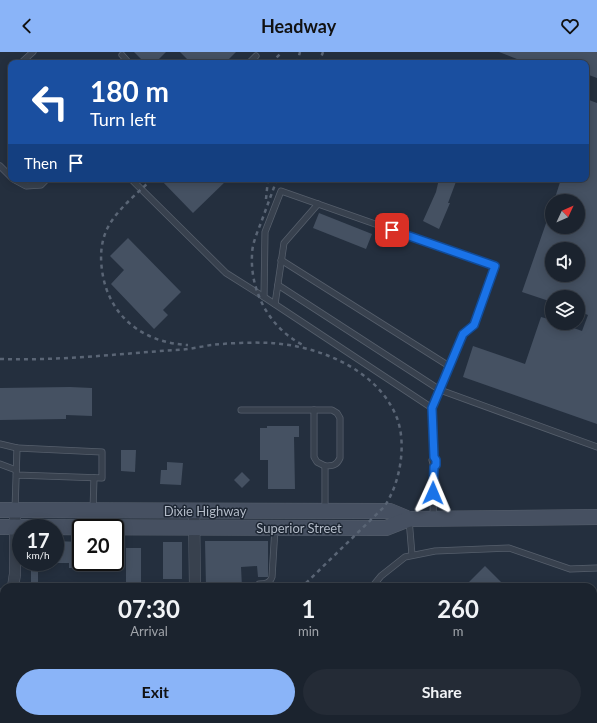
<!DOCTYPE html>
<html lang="en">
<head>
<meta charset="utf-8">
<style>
	body { margin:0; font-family:Lato,sans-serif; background:#242b36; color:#f1f3f6; height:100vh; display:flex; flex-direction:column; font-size:15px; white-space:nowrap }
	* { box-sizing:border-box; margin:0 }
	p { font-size:13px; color:#a0a4aa }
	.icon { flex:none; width:22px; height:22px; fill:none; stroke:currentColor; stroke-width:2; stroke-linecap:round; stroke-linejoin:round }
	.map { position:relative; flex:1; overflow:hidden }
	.details { position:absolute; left:0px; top:531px; width:597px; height:140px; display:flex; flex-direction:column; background:#1b232e; border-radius:12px 12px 0 0; box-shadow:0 2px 10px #0003,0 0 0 1px #39404a }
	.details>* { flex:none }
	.banner { position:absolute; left:8px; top:8px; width:581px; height:122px; border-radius:8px; box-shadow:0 2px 10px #0003,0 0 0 1px #39404a; background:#1a4fa0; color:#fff; overflow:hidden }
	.needle { width:26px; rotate:46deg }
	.tools { position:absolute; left:545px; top:142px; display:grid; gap:8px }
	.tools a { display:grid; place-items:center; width:40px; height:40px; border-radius:50%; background:#1b232e; box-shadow:0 2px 10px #0003,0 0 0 1px #39404a; font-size:20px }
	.speed { position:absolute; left:12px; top:467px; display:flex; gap:8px; font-size:20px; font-weight:700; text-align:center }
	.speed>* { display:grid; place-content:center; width:52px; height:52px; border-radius:50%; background:#1b232e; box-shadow:0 2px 10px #0003,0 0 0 1px #39404a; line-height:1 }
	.speed small { font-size:10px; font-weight:400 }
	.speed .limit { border:2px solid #111; border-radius:6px; background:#fff; color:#111 }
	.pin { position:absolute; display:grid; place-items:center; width:34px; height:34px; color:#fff; margin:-17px; border-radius:8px; box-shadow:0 2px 6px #0006 }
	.me { position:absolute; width:44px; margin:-22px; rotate:1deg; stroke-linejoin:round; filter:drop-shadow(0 0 3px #0008) }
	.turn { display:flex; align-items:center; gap:14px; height:84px; padding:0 16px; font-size:18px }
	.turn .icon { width:52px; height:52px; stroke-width:2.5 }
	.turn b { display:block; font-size:28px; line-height:34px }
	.then { display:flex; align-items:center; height:38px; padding:0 16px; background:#0003; gap:8px; font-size:15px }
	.eta { display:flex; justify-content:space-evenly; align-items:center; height:68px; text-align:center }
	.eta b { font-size:24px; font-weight:700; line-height:28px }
	.primary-button { display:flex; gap:8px; margin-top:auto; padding:8px 16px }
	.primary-button a { flex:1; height:46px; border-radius:24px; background:#8ab4f8; color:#111; font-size:16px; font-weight:700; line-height:46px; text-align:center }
	.primary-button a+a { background:#242b36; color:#f1f3f6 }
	header { display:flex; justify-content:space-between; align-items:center; height:52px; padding:0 16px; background:#8ab4f8; color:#111; font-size:18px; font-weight:700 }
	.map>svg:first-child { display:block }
	.building { fill:#455162; fill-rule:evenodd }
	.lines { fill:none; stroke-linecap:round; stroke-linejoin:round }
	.service-casing { stroke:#565f6c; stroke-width:7 }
	.minor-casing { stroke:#565f6c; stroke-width:12 }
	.secondary-casing { stroke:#565f6c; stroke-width:16 }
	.service { stroke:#38414e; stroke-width:5.5 }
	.minor { stroke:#38414e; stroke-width:11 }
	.secondary { stroke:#465061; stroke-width:15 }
	.rail { stroke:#5a6575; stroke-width:2.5; stroke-dasharray:4 4; stroke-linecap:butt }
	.route-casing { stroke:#114b97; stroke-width:10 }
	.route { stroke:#1a73e8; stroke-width:7 }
	.labels { text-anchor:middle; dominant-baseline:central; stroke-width:3; stroke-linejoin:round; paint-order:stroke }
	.street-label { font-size:13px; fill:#b4bcc9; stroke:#1d2633 }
</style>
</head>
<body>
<header><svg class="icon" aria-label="back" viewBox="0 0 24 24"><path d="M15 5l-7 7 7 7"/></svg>Headway<svg class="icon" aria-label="heart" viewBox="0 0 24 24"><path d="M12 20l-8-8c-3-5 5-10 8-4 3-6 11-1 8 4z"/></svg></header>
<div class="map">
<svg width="597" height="671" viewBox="0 0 597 671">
	<rect width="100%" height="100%" fill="#242f3e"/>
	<g class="building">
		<path d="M134 0H166L155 11H145Z"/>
		<path d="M180 0H236L225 11H191Z"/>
		<path d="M499 0H597V26L586 22V11H527Z"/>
		<path d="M589 48 597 51V372L463 325 473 294 525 312 541 265 552 268V271H560L582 279 588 263 578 259V245H552V250L522 240 551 157 552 158V175H578V149H554L561 127H586V56ZM552 197H578V223H552Z"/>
		<path d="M160 127H228L193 161Z"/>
		<path d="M439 127H457L448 151H450L439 177 423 169 436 140Z"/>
		<path d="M319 161 372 182 366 197 313 176Z"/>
		<path d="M128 186 181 240 163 258 168 263 154 277 111 232 124 218 110 204Z"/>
		<path d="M70 335 92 336V364L66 363V367L0 368V336Z"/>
		<path d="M267 374H299V385H294L295 437H268V408H260V376H267Z"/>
		<path d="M121 398H136L135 420 121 419Z"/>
		<path d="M167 410 183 411 181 433 160 432 161 418H167Z"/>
		<path d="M242 420 250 428 242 436 234 428Z"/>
		<path d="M55 489 81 490V516H69V511H55Z"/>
		<path d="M205 489H268V525H258L257 514 241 515 242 535H206Z"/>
		<rect x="163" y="490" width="19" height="37"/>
		<rect x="126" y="496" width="15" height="35"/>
		<rect x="31" y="512" width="7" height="23"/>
		<path d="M485 514 506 535H464Z"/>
	</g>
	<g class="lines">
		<g class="service-casing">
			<g id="service">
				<path d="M122 3 129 11"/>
				<path d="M23 9 33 0"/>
				<path d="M249 11 256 4"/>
				<path d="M0 114 11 125"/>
				<path d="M13 127 26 134 41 133 47 127"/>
				<path d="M131 127 226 221 264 245"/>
				<path d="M281 208 449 314"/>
				<path d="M278 233 440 338 597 395"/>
				<path d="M275 252 284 191 318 152"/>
				<path d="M432 356 264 245 265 180 281 139 495 214 474 273 463 282 432 356 434 405 432 408 434 415 433 467"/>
				<path d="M241 358H332L337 361 340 366V406C337 413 333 414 325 414V459"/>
				<path d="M314 358V405L317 410 325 414"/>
				<path d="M0 392 17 396"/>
				<path d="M0 412 16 418"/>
				<path d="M15 458 17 396 102 400V426L16 423"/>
				<path d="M93 458 94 426"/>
				<path d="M409 467 412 503"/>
				<path d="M259 532C266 532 270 531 272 525L275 476"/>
				<path d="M372 535 381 524 405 505 435 499 509 496 570 517 597 516"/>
				<path d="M0 540H4"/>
				<path d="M0 641 4 637"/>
				<path d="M218 667 221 671"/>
				<path d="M149 671 153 667"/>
				<path d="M341 671V667"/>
			</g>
		</g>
		<g class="minor-casing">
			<g id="minor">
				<path d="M194 459 195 535"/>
				<path d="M13 535 15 522V458"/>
				<path d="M0 553 4 549"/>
				<path d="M59 671 63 667"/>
			</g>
		</g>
		<g class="secondary-casing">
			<g id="secondary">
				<path d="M0 458 390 459 409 467"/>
				<path d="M0 475 386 476 409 467 597 465"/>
			</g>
		</g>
		<use href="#service" class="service"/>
		<use href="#minor" class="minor"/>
		<use href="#secondary" class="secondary"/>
		<g class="rail">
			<path d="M271 11 282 0"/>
			<path d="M297 11 300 0"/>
			<path d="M319 11 323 0"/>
			<path d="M152 127C137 142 117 157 107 177 101 190 100 204 102 218 108 264 143 291 188 293"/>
			<path d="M277 127C272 141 267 154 262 168 258 179 252 191 252 203 250 241 271 278 305 294"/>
			<path d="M266 147 268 127"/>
			<path d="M0 307C58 309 117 302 175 298 187 298 199 295 211 293 230 291 252 290 271 291 320 294 378 318 397 366 407 393 400 432 384 455L302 535"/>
			<path d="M155 671 159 667"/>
		</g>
	</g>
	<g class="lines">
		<g class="route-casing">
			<path id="route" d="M392 178 495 214 474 273 463 282 432 356 434 405 436 408V413L434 415 433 441"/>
		</g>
		<use href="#route" class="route"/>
	</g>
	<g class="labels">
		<g class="street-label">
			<text x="205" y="459">Dixie Highway</text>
			<text x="299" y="476">Superior Street</text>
		</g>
	</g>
</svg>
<div class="tools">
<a><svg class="needle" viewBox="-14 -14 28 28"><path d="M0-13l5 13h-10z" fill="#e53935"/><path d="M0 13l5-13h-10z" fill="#a0a4aa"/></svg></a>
<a><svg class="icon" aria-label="sound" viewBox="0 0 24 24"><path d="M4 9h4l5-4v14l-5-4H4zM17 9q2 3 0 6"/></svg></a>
<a><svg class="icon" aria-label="layers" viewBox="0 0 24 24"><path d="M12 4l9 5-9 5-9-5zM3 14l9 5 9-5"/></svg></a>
</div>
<div class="speed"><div>17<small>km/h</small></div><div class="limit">20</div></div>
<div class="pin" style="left:392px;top:178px;background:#d93025"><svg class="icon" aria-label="arrive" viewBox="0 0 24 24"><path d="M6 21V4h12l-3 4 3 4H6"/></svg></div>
<svg class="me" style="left:433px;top:441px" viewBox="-20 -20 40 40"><path d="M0-17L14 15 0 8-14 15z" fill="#1a73e8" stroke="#fff" stroke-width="4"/></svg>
<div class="banner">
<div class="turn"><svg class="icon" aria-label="left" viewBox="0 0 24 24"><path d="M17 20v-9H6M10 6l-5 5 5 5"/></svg><div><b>180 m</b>Turn left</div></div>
<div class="then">Then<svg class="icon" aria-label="arrive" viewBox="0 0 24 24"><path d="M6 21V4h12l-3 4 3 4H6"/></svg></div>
</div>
<section class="details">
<div class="eta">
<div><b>07:30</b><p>Arrival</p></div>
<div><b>1</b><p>min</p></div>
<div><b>260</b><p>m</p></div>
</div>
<div class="primary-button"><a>Exit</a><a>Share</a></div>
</section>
</div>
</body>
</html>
